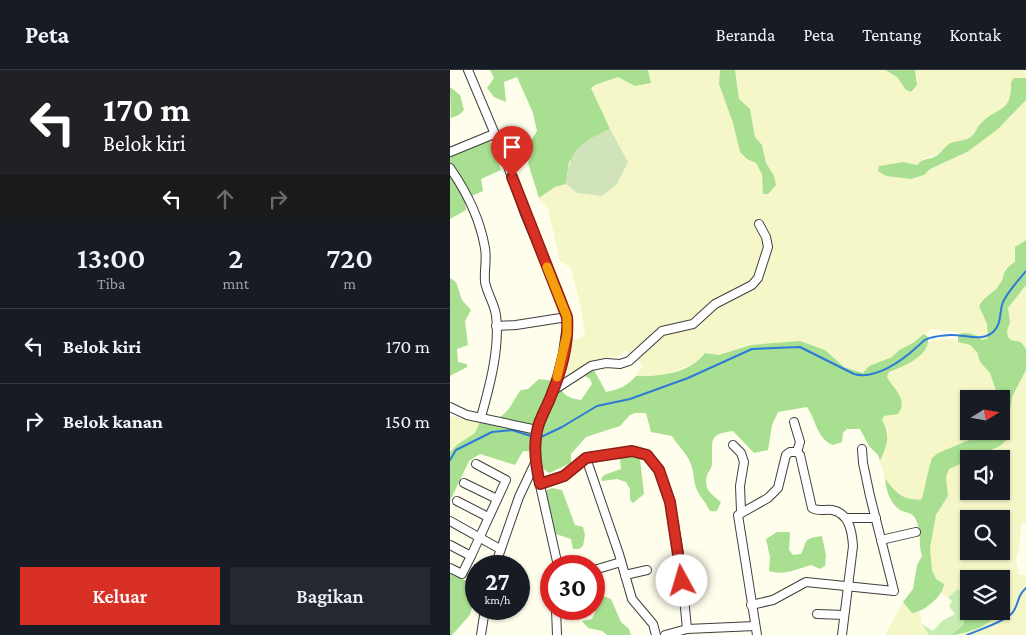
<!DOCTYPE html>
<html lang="id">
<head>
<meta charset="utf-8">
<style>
	body { margin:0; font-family:"Crimson Pro",serif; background:#242831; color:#f1f3f6; height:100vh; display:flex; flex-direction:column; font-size:19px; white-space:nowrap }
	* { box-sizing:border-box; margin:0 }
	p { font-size:16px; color:#9ea1a6 }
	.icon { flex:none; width:28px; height:28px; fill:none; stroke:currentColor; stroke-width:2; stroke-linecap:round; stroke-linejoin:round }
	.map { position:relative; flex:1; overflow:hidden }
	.panel { display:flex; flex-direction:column; background:#171b24; width:450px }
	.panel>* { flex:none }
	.guide { background:#202124; color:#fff; overflow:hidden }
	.needle { width:32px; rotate:79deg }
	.fabs { position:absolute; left:510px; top:320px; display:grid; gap:10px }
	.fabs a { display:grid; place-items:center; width:50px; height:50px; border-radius:0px; background:#171b24; box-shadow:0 1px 4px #0004; font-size:25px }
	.speed { position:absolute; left:15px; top:485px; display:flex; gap:10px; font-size:25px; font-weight:700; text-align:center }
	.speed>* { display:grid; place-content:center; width:65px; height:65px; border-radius:50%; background:#171b24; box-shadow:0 1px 4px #0004; line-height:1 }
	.speed small { font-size:12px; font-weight:400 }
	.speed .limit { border:8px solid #d22; background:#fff; color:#111 }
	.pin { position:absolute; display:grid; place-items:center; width:42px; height:42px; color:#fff; margin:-51px -21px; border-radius:50% 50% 50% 0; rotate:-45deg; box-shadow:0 0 5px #0007 }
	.pin .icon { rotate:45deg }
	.me { position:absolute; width:55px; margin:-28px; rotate:354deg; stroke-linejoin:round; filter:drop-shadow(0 0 4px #0008) }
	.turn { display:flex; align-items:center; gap:18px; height:105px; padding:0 20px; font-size:22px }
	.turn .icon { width:65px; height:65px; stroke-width:2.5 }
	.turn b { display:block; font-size:35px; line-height:42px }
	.lanes { display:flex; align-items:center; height:48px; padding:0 20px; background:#0003; justify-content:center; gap:25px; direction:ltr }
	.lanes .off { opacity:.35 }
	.eta { display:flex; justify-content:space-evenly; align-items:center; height:85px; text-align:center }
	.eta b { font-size:30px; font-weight:600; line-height:35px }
	.button { display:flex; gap:10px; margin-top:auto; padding:10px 20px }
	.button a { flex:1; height:58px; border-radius:0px; background:#d93025; color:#fff; font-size:20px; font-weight:600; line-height:58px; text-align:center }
	.button a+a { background:#242831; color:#f1f3f6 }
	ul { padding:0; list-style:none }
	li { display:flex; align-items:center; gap:15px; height:75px; padding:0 20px; border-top:1px solid #363941 }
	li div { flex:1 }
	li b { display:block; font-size:19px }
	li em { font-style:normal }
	header { display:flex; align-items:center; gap:30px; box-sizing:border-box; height:70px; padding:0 25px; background:#171b24; border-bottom:1px solid #363941 }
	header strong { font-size:24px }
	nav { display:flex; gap:28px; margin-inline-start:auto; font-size:18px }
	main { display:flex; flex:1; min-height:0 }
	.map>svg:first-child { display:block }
	.farmland { fill:#f5f7c9; fill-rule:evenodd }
	.green { fill:#c8edb2 }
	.forest { fill:#a8df90 }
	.cemetery { fill:#d0e3bb }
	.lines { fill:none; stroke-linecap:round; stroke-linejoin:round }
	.stream { stroke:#2d7bd8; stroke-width:2 }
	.minor-casing { stroke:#3f3f3f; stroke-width:10 }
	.minor { stroke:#fff; stroke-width:8 }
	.route-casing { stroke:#8d1f18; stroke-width:12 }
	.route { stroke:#d93025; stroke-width:9 }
	.slow { stroke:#f59e0b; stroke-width:9 }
</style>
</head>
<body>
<header>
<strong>Peta</strong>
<nav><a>Beranda</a><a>Peta</a><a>Tentang</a><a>Kontak</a></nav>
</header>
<main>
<section class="panel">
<div class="guide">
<div class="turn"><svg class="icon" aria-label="left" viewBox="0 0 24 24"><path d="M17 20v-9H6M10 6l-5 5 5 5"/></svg><div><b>170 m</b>Belok kiri</div></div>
<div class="lanes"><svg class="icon" aria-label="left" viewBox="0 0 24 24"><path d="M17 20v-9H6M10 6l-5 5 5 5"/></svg><svg class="icon off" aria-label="ahead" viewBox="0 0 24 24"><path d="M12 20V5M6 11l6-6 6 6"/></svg><svg class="icon off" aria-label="right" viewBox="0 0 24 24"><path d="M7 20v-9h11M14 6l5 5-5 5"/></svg></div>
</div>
<div class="eta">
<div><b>13:00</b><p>Tiba</p></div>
<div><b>2</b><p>mnt</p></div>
<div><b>720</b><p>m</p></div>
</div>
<ul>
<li><svg class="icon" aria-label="left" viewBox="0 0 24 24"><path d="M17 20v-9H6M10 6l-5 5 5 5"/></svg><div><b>Belok kiri</b></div><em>170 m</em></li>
<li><svg class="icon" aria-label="right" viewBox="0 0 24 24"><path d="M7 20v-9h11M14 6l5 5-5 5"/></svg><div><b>Belok kanan</b></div><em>150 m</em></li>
</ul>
<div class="button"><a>Keluar</a><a>Bagikan</a></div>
</section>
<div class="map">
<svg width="576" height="565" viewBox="0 0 576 565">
	<rect width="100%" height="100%" fill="#fffeec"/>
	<g class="farmland">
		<path d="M198 0H270L269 14 283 53 290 82 297 89 306 93 313 104 312 119 324 106 316 93 312 75 305 67 301 44 289 29 285 0H435L447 7 456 20 461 22 468 10 465 0H576V8H564L561 27 556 35 549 42 530 53 526 62 519 69 499 74 488 84 475 88 467 95 453 92 430 96 436 106 461 109 474 105 480 99 517 82 562 46 570 34 576 30V170L568 174 564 182 565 192 555 198 549 216 531 231 529 236 537 254 538 268 532 270 514 263 481 259 463 273 449 280 442 287 419 296 413 303 394 297 375 280 350 271 269 285 255 283 249 291 240 295 212 306H186L193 295 176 280 167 287 147 289 117 305 111 299 117 275 120 269H128L135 265 131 239 121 198 110 191 98 139 89 128 105 117 116 114 119 117 160 59 141 18 145 15 168 7 185 16 199 4Z"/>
		<path d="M576 215V279L571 272 561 270 558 267 557 261 560 252 558 238Z"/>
		<path d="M502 269 524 278 527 282 530 292 540 303 549 329H519V361H541L488 383 479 398 473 429 460 430 442 419 435 408 430 391 435 379 438 360 432 350 434 346 448 344 436 307 438 302 452 297 474 281 479 272 485 270Z"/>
		<path d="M576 300V453L571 454 570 475 566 490 569 505H576V565H511L547 547 551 541 554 518 551 509H546L536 502 528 504 525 509H519V526L507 519 498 528 491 523 494 519V514L486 509 480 495V478L484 450 498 426 496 407 499 399 508 394 519 390V421H551V389H521L550 376 556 365 552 359 558 350 562 327ZM519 449H551V481H519Z"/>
		<path d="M0 346 30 352 25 363 8 374 0 382Z"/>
		<path d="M453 532 462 543 470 542 472 554 479 565H435Z"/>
	</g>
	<path class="green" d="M507 519 519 526C515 533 513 547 514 554L501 565H479L472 554 483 561 492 551 505 544 499 536 502 531 498 528Z"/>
	<g class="forest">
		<path d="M40 0H198L201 13 185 16 168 7 145 15 141 18 160 59 140 69 119 92 116 114 105 117 89 128 78 93 82 83V69L87 61 83 43 67 7 54 12 56 32 44 27 37 18 44 8Z"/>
		<path d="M270 0H285L289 29 300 39 305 67 312 75 316 93 324 106 326 115 318 124H313L312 104 306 93 297 89 290 82 283 53 269 14Z"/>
		<path d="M435 0H465L467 15 461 22 456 20 447 7Z"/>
		<path d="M564 8H576V30L548 59 517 82 480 99 474 105 461 109 436 106 428 101 429 96 453 92 467 95C473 88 477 90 484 87 490 85 493 78 499 74 504 71 511 71 517 69 526 66 526 57 532 52 550 36 562 42 561 12Z"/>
		<path d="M0 17 10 25 14 40 9 45 1 48V58Z"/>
		<path d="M39 69 51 100 31 109 33 121 15 129 16 140 0 149V85Z"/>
		<path d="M576 170V215L558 238 560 252 557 261 558 267 561 270 571 272 576 279V300L562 327 559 347 552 359 557 369 550 376 499 399 496 407 498 426 486 445 480 478 482 500 486 509 494 514C494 526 472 543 462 543L453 532 463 519 467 495 472 486C468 473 472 461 465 448 462 443 458 443 452 441 440 435 436 420 435 408 444 422 455 432 472 429L479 398 482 388 488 383 541 361H551V329H549L540 303 530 292 527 282 520 275 508 272V265C514 260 528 265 532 270L538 268 537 254 529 236C532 229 541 224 547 218 557 206 549 202 565 192V177Z"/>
		<path d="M0 208 6 212 12 230 21 240 15 251 18 275 7 279 8 292 17 294V297L0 306Z"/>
		<path d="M474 264 478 267C481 286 452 297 439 302L437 307C443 319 459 329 448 344L434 346 432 350C441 365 437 376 430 391L428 385 419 376 410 359H397L393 363 392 372 383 375C367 369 366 350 357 337L328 342 322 355 318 380 304 383 283 361C257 364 263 371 262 393 262 397 260 400 258 403 252 417 260 424 271 432L267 441C257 443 259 437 254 431 240 413 247 408 240 392 236 382 227 375 222 366L201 362 196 343H185L180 345 170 356 136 367 121 384V393L99 403 92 398 88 382 73 381 65 395 30 384 19 391 0 431V382L8 374 25 363 30 352H40C44 349 50 348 54 344 62 337 64 328 71 320L78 319 89 309 111 312C109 325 120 328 131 330L142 314 140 309 135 306 144 300 156 322C170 319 177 316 186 306 210 307 240 303 255 283L269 285 301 275 350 271 375 280 394 297 413 303 419 296 442 287 449 280 463 273Z"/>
		<path d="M173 385H180L190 389 194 424 183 433 180 430V419L176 412 167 409 152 411 151 409 154 405 171 399 170 389Z"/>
		<path d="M102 418 112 420 125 455 133 457 135 465 133 476 129 479H123L121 469 106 464 95 425 97 420Z"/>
		<path d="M327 462H339L340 464 339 480 343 485 351 484C358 470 352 469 372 466L376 485 375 496 370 499 361 495C347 499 334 506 319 501L320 487 316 469Z"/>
		<path d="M0 503 22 514 26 521 20 545 2 565H0Z"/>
		<path d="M144 525H150L161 529 171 552 179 559 181 565H157L152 561 138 558 132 551 142 549 145 542 144 540 137 541 131 539H144Z"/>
		<path d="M519 527V541H550C545 554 514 565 501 565L514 554C513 546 515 534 519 527Z"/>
	</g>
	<path class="cemetery" d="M160 59 178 92 167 114 152 126 127 123 116 114C120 78 128 74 160 59Z"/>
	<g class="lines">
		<g class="stream">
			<path d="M89 368 112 357 147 336 180 329 238 308 302 279 350 277 404 304C425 310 452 291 468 276 471 274 473 270 477 269 484 266 492 266 500 265 514 264 533 273 544 261 552 253 549 242 553 232 558 221 568 211 576 201"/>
			<path d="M0 390 6 380 42 362 62 360 84 367"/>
			<path d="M517 565C528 560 557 551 563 542 570 532 566 527 576 518"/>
		</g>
		<g class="minor-casing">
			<g id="minor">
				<path d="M18 0 55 88 75 144 112 232 117 255 113 283 104 320 87 360 85 393 69 427 45 496"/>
				<path d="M0 82 44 64"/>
				<path d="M0 98C16 121 30 149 35 178 37 189 34 201 35 212 37 223 44 233 46 245 50 278 40 315 31 347"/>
				<path d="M46 256 66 255 117 247"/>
				<path d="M104 320 141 296 156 293 170 294 179 291 212 261 243 254 265 234 302 215 308 208 318 177 316 167 309 154"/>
				<path d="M0 337 17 345 87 360"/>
				<path d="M344 352 350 372 347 382 350 385 362 438C369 442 375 439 382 440 399 443 402 461 403 476L392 565"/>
				<path d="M283 375 291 383 294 392 290 416 291 441"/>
				<path d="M136 388 169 484 182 529 203 554 206 565"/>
				<path d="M85 393 108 496"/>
				<path d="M14 413 47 429"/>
				<path d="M90 414 114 406 136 388 182 381 197 385 209 400 220 432 231 496 237 559 215 565"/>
				<path d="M7 431 38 447"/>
				<path d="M396 448H426"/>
				<path d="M0 451 50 479"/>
				<path d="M431 470 466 462"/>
				<path d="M0 475 21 486 56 410 26 394"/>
				<path d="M0 498 12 504 21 486"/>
				<path d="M144 500 171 492"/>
				<path d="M175 505 197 500"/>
				<path d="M301 535 323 530 356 512 444 521 420 426 413 393 412 379"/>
				<path d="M106 539 107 565"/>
				<path d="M367 544 394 545"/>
				<path d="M237 559 305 556"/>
				<path d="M31 565 35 539"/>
				<path d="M307 565 288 445 318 428 328 418 336 385 340 382H347"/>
			</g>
		</g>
		<use href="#minor" class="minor"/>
	</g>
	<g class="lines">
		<g class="route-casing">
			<path id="route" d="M62 107 117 247C119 272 111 302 101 326 97 337 89 349 87 361 83 379 86 397 90 414L114 406 136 388 182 381 197 385 209 400 220 432 232 511"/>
		</g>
		<use href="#route" class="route"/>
		<path class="slow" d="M97 197 117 247V264L107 307"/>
	</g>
</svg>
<div class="fabs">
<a><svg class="needle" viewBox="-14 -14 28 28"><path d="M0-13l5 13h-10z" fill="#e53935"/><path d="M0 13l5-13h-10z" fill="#9ea1a6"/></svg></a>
<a><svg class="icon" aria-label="sound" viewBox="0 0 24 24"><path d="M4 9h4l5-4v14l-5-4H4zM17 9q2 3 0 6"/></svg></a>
<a><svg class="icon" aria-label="search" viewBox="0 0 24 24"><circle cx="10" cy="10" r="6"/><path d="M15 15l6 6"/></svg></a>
<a><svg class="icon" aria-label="layers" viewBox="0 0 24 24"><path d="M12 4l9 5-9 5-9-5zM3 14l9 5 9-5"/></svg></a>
</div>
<div class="speed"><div>27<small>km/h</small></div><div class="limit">30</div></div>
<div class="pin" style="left:62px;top:107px;background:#d93025"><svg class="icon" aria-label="arrive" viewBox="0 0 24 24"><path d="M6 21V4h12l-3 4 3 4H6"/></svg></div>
<svg class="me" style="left:232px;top:511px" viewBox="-20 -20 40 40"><circle r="19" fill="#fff"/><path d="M0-13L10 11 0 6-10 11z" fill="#d93025"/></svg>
</div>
</main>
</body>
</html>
